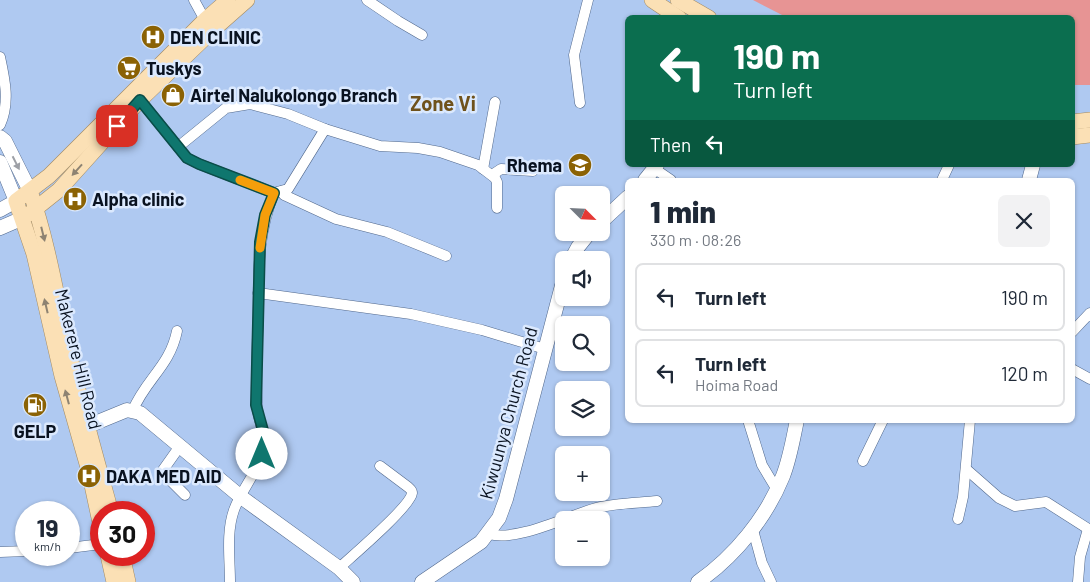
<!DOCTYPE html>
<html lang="en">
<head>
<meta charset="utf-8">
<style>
	body { margin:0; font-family:Barlow,sans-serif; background:#f2f2f3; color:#1f2937; height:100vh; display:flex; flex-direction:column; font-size:19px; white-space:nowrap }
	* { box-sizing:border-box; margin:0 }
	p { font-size:16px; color:#747a83 }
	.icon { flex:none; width:28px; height:28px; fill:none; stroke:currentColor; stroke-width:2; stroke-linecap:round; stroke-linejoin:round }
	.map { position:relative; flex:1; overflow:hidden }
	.sheet { position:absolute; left:625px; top:178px; width:450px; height:245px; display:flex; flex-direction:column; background:#fff; border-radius:8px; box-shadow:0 1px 4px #0004 }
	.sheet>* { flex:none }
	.hud { position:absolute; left:625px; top:15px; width:450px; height:152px; border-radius:8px; box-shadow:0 1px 4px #0004; background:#0b6e4f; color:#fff; overflow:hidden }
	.needle { width:32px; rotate:114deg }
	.buttons { position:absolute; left:555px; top:186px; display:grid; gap:10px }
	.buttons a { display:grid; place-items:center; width:55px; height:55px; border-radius:8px; background:#fff; box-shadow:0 1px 4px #0004; font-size:25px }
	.speed { position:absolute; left:15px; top:501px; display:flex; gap:10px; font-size:25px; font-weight:700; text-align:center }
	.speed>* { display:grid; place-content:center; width:65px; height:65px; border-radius:50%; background:#fff; box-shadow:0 1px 4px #0004; line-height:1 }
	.speed small { font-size:12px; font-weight:400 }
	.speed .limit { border:8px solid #d22; background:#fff; color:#111 }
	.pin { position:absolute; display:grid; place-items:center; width:42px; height:42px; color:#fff; margin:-21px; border-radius:10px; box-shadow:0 2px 8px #0006 }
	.me { position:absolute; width:55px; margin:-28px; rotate:0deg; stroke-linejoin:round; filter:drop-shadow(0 0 4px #0008) }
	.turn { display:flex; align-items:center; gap:18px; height:105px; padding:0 25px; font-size:22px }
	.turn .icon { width:65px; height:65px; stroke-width:2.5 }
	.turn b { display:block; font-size:35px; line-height:42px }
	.then { display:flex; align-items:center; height:48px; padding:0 25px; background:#0003; gap:10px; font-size:19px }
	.round { display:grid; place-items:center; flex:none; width:52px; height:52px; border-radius:8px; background:#f2f2f3 }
	.overview { display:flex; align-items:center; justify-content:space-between; height:85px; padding:0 25px }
	h1 { font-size:30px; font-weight:800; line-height:38px }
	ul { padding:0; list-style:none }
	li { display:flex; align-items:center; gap:15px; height:68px; margin:0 10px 8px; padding:0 15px; border:2px solid #e0e1e3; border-radius:8px }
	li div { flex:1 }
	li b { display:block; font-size:19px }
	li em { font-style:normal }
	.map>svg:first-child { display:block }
	.green { fill:#e79494 }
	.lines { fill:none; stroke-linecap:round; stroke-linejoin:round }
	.street-casing { stroke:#51688c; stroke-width:11 }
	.secondary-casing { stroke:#51688c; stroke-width:15 }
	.primary-casing { stroke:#a48b61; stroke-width:16 }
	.street { stroke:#fff; stroke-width:10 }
	.secondary { stroke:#fff; stroke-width:14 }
	.primary { stroke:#fbe0b5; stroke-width:15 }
	.oneway { fill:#9da0a6 }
	.oneway2 { fill:#8e8372 }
	.route-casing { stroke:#0a4d48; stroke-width:12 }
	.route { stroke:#0f766e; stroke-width:9 }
	.slow { stroke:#f59e0b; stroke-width:9 }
	.labels { text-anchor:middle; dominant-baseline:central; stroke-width:5; stroke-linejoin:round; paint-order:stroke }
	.poi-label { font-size:18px; font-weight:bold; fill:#091220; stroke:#dbe9fe; text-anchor:start }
	.street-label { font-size:18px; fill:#091220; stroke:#dbe9fe }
	.quarter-label { font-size:20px; font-weight:bold; fill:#6f521c; stroke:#dbe9fe }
</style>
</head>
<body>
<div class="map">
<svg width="1090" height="582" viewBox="0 0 1090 582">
	<rect width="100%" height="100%" fill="#afc9f1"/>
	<path class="green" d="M753 0H1090V85H1073L1072 18 786 17Z"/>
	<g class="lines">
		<g class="street-casing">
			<g id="street">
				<path d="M194 0 205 20"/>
				<path d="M367 0 398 21 422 35"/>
				<path d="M0 57C5 80 10 103 0 125"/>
				<path d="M140 100 187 158 199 164 274 193C256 237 259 277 258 324 257 350 256 377 257 404 257 418 265 430 263 445 261 470 242 487 234 510 226 532 230 559 230 582"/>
				<path d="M580 103 574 55 588 0"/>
				<path d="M178 147 226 108 250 104 288 114 325 129 380 146 418 148 440 152 478 165 495 178 497 182V208"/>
				<path d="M483 169 495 102"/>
				<path d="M655 169 671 180"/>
				<path d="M492 175 501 169 533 171"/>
				<path d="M942 180 949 165"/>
				<path d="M282 191 284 195 336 219 387 232 446 256"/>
				<path d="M277 192 288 189 325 129"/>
				<path d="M258 293 411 314 482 330 545 349"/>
				<path d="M1072 332 1090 313"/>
				<path d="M1072 369 1090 379"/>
				<path d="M133 410C146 379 170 366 177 331"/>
				<path d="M748 420 762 465 777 490"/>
				<path d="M180 446 163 470V473L185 495"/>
				<path d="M863 461 883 420"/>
				<path d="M966 469 999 498 1015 506 1046 502 1090 530"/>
				<path d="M958 519 963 497 970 420"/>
				<path d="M753 530 762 563 771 582"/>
				<path d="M489 534C517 542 568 516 596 508 616 503 637 503 657 501"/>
				<path d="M69 548 101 544"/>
				<path d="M0 552 26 551"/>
				<path d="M339 568C351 557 411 506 412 493 412 490 410 489 408 487L380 466"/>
				<path d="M1078 582 1080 557 1088 529"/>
			</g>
		</g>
		<g class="secondary-casing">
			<g id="secondary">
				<path d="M0 137 5 141 30 191"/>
				<path d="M0 162 16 201 0 210"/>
				<path d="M645 180 657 165"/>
				<path d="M1029 180 1033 165"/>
				<path d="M601 222 628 197"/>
				<path d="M0 228 23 218"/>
				<path d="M571 260 578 247 590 232"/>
				<path d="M88 426 127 410 140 413 241 497 339 568 353 582"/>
				<path d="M422 582 481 542 499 518 506 499 564 278"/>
				<path d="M698 582C735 556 766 518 783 476 790 458 793 439 797 420"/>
			</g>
		</g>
		<g class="primary-casing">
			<g id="primary">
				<path d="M652 0 679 18"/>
				<path d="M678 0 709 18"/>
				<path d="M1072 122 1090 120"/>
				<path d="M1072 137 1090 135"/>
				<path d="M30 191C46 237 55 287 65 335 78 395 95 454 111 512"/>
				<path d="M29 214 59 190 140 100 213 30 247 0"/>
				<path d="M101 527 89 471 62 376 34 254 16 201 49 176 205 20 228 0"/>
				<path d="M108 555 114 582"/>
				<path d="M122 555 128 582"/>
			</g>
		</g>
		<use href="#street" class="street"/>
		<use href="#secondary" class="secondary"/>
		<use href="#primary" class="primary"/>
	</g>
	<defs><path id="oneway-solid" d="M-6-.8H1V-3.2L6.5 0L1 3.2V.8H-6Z" transform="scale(1.25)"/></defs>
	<use class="oneway" href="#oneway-solid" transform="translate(16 163) rotate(63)"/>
	<g class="oneway2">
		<use href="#oneway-solid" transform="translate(77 170) rotate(132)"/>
		<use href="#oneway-solid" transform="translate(43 234) rotate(76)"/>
		<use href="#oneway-solid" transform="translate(46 306) rotate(-103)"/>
		<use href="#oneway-solid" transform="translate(67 397) rotate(-105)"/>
	</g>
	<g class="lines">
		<g class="route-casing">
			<path id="route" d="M117 126 140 100 187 158 199 164 274 193 265 215 260 242 256 405 264 434 262 454"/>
		</g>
		<use href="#route" class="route"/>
		<path class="slow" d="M240 180 274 193 265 215 260 248"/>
	</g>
	<defs>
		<g id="hospital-disc" transform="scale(1.25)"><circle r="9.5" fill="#8b6204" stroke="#dbe9fe"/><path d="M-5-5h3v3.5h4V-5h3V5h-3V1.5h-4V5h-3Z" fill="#fff"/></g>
		<g id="supermarket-disc" transform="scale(1.25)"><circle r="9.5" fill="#8b6204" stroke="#dbe9fe"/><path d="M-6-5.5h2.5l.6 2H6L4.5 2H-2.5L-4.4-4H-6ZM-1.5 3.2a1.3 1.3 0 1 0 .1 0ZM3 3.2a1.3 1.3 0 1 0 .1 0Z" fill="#fff"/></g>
		<g id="shop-disc" transform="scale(1.25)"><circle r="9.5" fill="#8b6204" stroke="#dbe9fe"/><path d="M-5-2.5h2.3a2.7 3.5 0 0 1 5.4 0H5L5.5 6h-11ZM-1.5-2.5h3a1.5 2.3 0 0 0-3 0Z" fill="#fff"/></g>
		<g id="school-disc" transform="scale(1.25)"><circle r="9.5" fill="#8b6204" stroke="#dbe9fe"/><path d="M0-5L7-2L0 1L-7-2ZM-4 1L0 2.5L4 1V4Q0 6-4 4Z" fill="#fff"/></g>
		<g id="fuel-disc" transform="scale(1.25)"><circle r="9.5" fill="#8b6204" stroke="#dbe9fe"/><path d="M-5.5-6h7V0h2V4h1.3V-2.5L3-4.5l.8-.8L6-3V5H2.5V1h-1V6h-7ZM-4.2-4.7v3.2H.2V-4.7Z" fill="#fff"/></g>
	</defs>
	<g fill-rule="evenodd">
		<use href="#hospital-disc" x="153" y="37"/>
		<use href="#supermarket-disc" x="129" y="68"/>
		<use href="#shop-disc" x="173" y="95"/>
		<use href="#school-disc" x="580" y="165"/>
		<use href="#hospital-disc" x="75" y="199"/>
		<use href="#fuel-disc" x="35" y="405"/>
		<use href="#hospital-disc" x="89" y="476"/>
	</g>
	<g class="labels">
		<g class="poi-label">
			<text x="170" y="37">DEN CLINIC</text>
			<text x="146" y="68">Tuskys</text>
			<text x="190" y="95">Airtel Nalukolongo Branch</text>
			<text x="562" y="165" text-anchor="end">Rhema</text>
			<text x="92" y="199">Alpha clinic</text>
			<text x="35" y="431" text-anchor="middle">GELP</text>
			<text x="106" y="476">DAKA MED AID</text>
		</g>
		<g class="street-label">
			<text transform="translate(79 359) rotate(76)">Makerere Hill Road</text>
			<text transform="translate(508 413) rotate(-75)">Kiwuunya Church Road</text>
		</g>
		<g class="quarter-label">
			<text x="443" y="103">Zone Vi</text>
		</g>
	</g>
</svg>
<div class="buttons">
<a><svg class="needle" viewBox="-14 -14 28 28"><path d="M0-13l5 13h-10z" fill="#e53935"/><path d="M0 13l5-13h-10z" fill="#747a83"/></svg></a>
<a><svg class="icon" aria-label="sound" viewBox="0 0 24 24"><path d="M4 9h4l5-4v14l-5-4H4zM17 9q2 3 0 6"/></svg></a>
<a><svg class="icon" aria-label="search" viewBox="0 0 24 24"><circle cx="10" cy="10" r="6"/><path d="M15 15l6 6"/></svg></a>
<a><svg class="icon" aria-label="layers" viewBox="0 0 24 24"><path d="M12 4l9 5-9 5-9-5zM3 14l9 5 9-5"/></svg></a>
<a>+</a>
<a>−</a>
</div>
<div class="speed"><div>19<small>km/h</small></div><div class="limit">30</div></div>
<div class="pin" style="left:117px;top:126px;background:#d93025"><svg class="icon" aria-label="arrive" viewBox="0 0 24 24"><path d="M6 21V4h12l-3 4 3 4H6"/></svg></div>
<svg class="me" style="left:262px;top:454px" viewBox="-20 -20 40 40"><circle r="19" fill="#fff"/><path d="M0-13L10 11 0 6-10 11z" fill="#0f766e"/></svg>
<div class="hud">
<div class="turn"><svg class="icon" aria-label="left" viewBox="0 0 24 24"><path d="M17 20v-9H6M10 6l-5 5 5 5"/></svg><div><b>190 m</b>Turn left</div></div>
<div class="then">Then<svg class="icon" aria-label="left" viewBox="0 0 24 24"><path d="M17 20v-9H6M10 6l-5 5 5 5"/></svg></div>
</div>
<section class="sheet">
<div class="overview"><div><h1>1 min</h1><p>330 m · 08:26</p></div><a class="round"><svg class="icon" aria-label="close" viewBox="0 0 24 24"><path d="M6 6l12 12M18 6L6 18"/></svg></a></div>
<ul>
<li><svg class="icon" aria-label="left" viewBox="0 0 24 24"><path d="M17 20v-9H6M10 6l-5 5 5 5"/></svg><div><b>Turn left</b></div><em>190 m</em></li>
<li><svg class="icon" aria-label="left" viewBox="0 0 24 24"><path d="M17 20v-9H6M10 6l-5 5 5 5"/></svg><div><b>Turn left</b><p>Hoima Road</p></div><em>120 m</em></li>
</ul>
</section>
</div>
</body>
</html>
